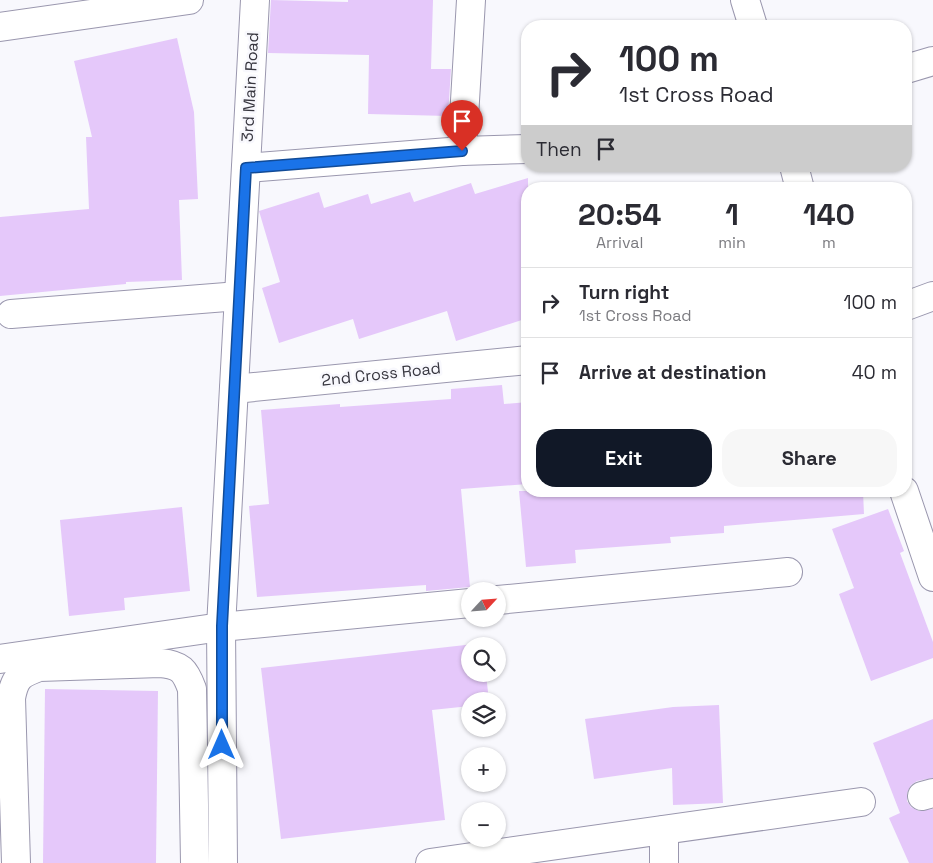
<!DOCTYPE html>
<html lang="en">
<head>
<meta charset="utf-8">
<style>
	body { margin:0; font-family:"Space Grotesk",sans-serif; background:#f7f7f7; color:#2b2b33; height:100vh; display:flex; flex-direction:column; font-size:19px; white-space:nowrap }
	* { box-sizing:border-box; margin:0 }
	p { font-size:16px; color:#7c7c81 }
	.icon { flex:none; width:28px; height:28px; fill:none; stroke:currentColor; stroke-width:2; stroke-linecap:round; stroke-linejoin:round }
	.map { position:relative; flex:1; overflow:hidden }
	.drawer { position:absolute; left:521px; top:182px; width:391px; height:315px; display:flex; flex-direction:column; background:#fff; border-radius:20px; box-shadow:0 1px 4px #0004 }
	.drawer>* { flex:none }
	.banner { position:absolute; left:521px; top:20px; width:391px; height:152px; border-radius:20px; box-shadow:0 1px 4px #0004; background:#fff; color:#2b2b33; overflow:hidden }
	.needle { width:32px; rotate:64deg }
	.fabs { position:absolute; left:461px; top:582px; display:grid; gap:10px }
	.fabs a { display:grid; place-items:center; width:45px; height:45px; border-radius:50%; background:#fff; box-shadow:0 1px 4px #0004; font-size:25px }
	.pin { position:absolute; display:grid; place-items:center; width:42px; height:42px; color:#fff; margin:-51px -21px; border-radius:50% 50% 50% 0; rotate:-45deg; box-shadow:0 0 5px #0007 }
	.pin .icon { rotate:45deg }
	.me { position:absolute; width:55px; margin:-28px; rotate:0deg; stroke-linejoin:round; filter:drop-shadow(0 0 4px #0008) }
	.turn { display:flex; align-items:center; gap:18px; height:105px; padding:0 15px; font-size:22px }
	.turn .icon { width:65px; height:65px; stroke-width:2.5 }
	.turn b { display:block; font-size:35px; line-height:42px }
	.then { display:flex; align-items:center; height:48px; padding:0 15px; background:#0003; gap:10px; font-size:19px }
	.eta { display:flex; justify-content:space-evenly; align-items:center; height:85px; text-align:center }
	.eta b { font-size:30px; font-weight:700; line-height:35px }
	.action { display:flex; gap:10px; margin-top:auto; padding:10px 15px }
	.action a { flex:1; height:58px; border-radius:20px; background:#111827; color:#fff; font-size:20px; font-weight:700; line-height:58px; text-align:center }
	.action a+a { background:#f7f7f7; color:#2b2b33 }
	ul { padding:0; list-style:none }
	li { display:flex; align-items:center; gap:15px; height:70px; padding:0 15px; border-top:1px solid #e1e1e2 }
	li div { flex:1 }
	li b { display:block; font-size:19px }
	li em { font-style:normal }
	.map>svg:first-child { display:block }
	.building { fill:#e5c8fa }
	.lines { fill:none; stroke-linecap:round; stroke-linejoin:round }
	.street-casing { stroke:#9a97ae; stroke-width:30 }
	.secondary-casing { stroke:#9a97ae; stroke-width:30 }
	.street { stroke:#fff; stroke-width:28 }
	.secondary { stroke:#fff; stroke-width:28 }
	.route-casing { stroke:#114b97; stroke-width:12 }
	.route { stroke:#1a73e8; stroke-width:9 }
	.labels { text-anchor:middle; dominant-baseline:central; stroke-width:5; stroke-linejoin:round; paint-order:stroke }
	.street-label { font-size:16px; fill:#37363f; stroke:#f8f8fd }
</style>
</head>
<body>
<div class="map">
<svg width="933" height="863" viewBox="0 0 933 863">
	<rect width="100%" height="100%" fill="#f8f8fd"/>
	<g class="building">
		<path d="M271 0 348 2V0H433L431 69H451L448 116 368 114 369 55 268 53Z"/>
		<path d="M177 38 194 112 198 199 179 200 182 280 126 282V284L0 296V217L89 209 86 137H92L74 61Z"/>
		<path d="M528 178V318L456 341 447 311 359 339 353 319 279 343 262 288 280 282 259 211 319 192 324 208 368 194 371 204 410 192 414 202 471 183 475 194Z"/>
		<path d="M502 385 504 404 528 402V484L461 489 470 587 426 591V585L257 597 249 506 269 504 261 410 340 404V407L451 399V389Z"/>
		<path d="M519 491H863L864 514 724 526V533L670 537 671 543 575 550 576 563 526 567Z"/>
		<path d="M182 507 190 591 124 598 125 610 69 616 60 520Z"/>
		<path d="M888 509 904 551 900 553 933 642V658L871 681 839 594 854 588 832 529Z"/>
		<path d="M483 643V646H470V674H486L489 701H470V706L432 710 445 820 281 839 261 668Z"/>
		<path d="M45 689 158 691 156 863H43Z"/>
		<path d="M719 705 723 803 673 805 672 768 594 779 585 719 673 707Z"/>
		<path d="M933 719V778L917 781 911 785 907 793V801L911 807 919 811 933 809V863H909L889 818 900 813 873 743Z"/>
	</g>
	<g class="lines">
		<g class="street-casing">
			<g id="street">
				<path d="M0 27 189 0"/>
				<path d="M906 69 933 61"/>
				<path d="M462 151 471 0"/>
				<path d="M246 168 462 151 528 149"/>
				<path d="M906 306 933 296"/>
				<path d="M11 314 239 296"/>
				<path d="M234 389 528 360"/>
				<path d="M498 600 788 572"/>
				<path d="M0 659 221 627 470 603"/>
				<path d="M922 796 933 793"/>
				<path d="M664 830V863"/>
				<path d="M16 863 11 698C15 677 20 674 39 667L160 663C181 665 185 670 192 689L195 863"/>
				<path d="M223 863 221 627 255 0"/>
				<path d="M430 863 861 802"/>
			</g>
		</g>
		<g class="secondary-casing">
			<g id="secondary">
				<path d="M745 0 753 26"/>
				<path d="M794 166 800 189"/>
				<path d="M904 491 933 577"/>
			</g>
		</g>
		<use href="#street" class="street"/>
		<use href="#secondary" class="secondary"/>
	</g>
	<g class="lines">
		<g class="route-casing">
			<path id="route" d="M222 745V626L246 168 462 151"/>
		</g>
		<use href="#route" class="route"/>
	</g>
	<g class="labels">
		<g class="street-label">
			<text transform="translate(250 87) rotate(-87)">3rd Main Road</text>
			<text transform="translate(381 374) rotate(-6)">2nd Cross Road</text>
		</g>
	</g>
</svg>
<div class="fabs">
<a><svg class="needle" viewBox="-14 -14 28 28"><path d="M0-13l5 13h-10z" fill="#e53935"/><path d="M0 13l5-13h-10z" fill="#7c7c81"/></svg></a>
<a><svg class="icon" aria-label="search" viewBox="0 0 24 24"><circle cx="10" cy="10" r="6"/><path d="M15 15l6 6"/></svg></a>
<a><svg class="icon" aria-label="layers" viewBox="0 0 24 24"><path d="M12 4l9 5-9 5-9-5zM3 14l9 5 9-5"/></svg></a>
<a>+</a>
<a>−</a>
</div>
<div class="pin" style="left:462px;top:151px;background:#d93025"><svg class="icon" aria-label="arrive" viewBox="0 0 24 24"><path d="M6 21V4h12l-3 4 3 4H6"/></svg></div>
<svg class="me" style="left:222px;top:745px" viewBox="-20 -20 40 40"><path d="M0-17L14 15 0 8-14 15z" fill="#1a73e8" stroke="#fff" stroke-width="4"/></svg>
<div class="banner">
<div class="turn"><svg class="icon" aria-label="right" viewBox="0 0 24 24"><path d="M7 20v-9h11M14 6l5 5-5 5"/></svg><div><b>100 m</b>1st Cross Road</div></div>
<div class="then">Then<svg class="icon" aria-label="arrive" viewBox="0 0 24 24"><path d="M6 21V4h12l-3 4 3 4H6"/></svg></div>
</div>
<section class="drawer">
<div class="eta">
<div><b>20:54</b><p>Arrival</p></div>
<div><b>1</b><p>min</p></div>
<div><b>140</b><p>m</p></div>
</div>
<ul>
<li><svg class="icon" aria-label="right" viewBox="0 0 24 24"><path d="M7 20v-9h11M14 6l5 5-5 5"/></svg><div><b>Turn right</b><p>1st Cross Road</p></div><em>100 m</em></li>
<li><svg class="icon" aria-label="arrive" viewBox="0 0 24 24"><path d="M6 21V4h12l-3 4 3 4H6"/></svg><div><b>Arrive at destination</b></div><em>40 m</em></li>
</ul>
<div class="action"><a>Exit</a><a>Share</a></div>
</section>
</div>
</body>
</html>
